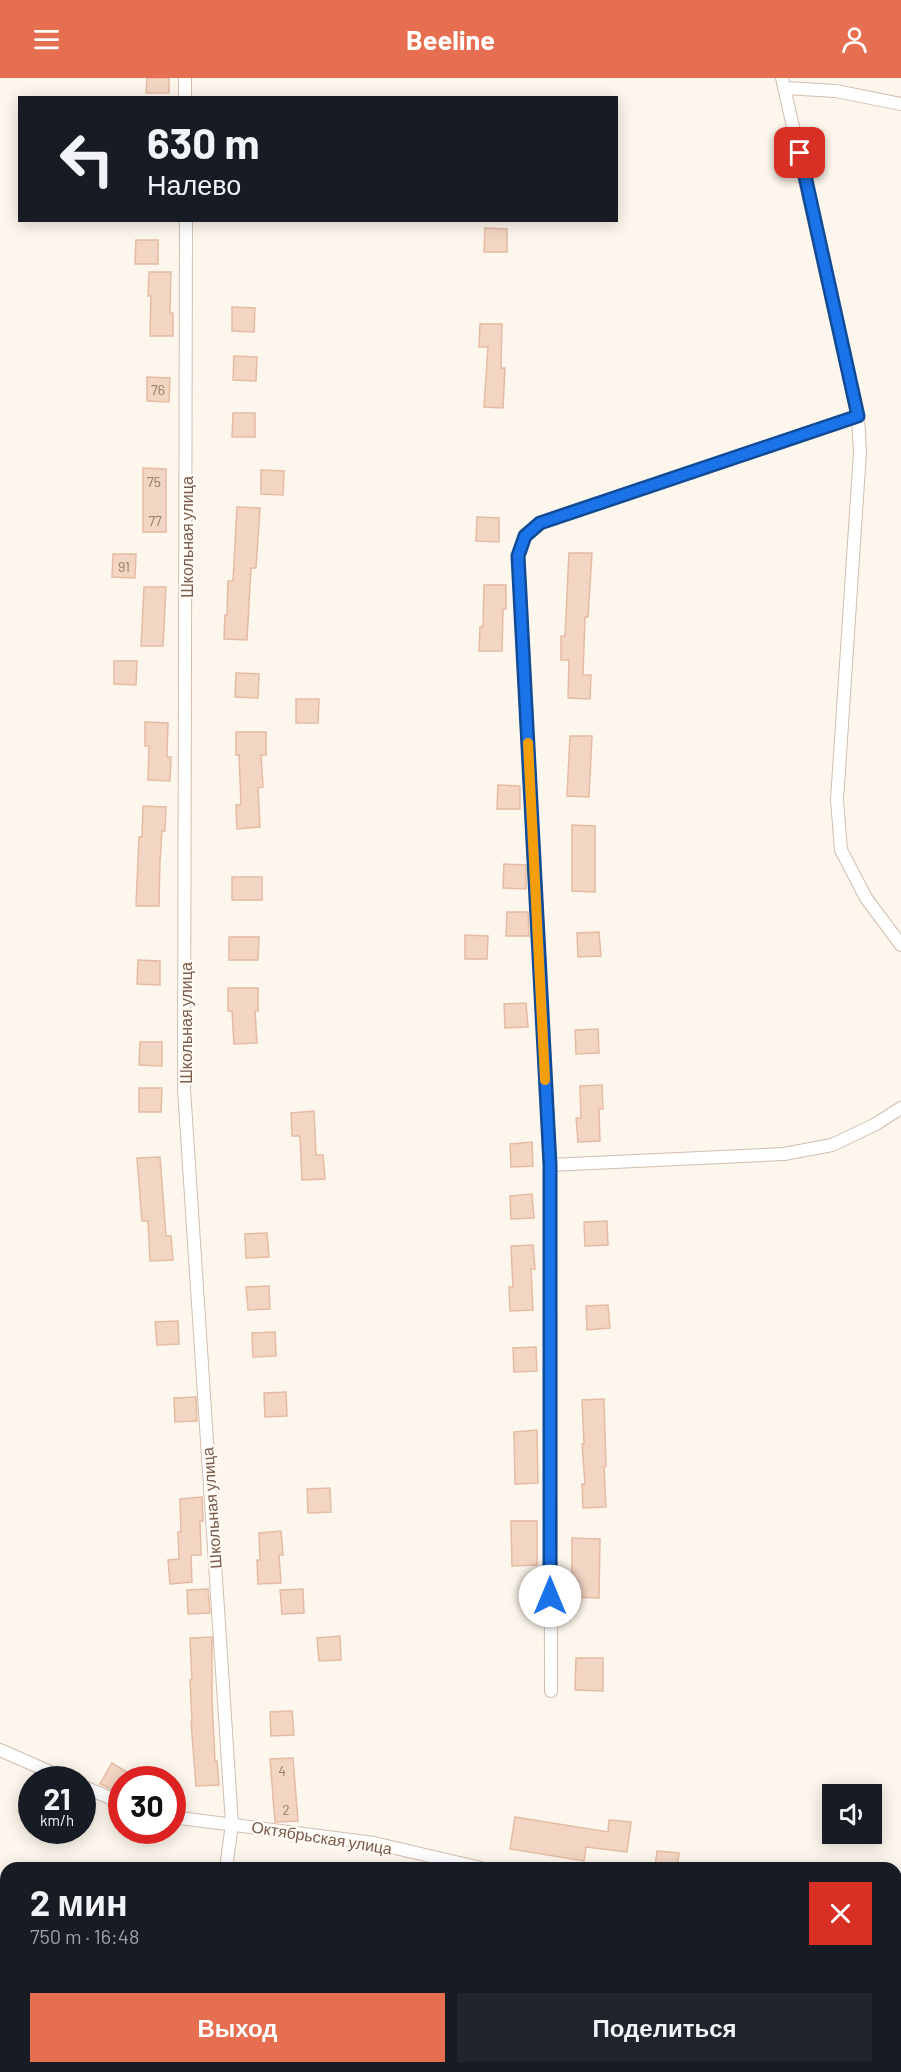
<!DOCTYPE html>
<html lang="ru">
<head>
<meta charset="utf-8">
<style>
	body { margin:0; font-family:Barlow,sans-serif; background:#20242c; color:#f1f3f6; height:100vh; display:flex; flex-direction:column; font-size:22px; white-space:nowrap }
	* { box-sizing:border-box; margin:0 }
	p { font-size:20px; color:#9ea1a6 }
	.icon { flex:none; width:33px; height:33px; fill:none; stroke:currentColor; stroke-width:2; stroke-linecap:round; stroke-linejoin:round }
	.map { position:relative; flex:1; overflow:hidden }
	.sheet { position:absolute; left:0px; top:1784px; width:902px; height:212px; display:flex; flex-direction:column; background:#171b24; border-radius:18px 18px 0 0; box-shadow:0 3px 15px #0003 }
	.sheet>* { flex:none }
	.hud { position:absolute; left:18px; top:18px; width:600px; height:126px; border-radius:0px; box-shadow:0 3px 15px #0003; background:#171b24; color:#f1f3f6; overflow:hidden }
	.controls { position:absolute; left:822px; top:1706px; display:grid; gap:12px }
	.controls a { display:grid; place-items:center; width:60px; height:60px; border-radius:0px; background:#171b24; box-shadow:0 3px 15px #0003; font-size:30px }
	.speed { position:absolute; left:18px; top:1688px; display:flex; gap:12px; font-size:30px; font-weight:700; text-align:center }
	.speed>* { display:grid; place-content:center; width:78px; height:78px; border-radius:50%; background:#171b24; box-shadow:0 3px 15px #0003; line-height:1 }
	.speed small { font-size:15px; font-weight:400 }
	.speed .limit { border:9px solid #d22; background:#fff; color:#111 }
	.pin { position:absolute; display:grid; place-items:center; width:51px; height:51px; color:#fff; margin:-26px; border-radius:12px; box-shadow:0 3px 9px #0006 }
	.me { position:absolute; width:66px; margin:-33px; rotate:0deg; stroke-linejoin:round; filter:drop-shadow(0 0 4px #0008) }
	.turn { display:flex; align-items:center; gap:21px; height:126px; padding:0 30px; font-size:27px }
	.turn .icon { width:78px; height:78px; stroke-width:2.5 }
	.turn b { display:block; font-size:42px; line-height:51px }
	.round { display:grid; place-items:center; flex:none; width:63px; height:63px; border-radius:0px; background:#20242c }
	.head { display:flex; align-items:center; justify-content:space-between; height:102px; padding:0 30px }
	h1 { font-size:36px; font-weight:700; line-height:45px }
	.button { display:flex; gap:12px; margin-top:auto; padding:12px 30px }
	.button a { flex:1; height:69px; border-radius:0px; background:#e76f51; color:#fff; font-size:24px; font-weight:700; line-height:69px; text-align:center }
	.button a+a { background:#20242c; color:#f1f3f6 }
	header { display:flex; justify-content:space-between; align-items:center; height:78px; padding:0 30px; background:#e76f51; color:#fff; font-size:27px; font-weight:700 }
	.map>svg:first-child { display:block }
	.building { fill:#f3d5c3; stroke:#e6bba3; stroke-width:1.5 }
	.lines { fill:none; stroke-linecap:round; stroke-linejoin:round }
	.minor-casing { stroke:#d1beb0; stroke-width:14 }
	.minor { stroke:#fff; stroke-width:12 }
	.route-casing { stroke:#114b97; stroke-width:15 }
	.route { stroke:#1a73e8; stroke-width:10 }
	.slow { stroke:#f59e0b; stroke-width:10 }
	.labels { text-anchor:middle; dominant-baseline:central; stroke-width:4.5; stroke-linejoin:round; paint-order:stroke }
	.number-label { font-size:14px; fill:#987a6a }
	.street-label { font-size:16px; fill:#7a5c4d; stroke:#fffaf3 }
</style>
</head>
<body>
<header><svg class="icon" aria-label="menu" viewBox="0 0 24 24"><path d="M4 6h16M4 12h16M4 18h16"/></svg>Beeline<svg class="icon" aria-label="person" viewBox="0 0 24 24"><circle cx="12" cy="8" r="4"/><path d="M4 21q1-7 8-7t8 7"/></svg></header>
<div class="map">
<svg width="901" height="1994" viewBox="0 0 901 1994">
	<rect width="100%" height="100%" fill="#fdf6ec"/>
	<g class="building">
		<path d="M147 0H169V15H146Z"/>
		<path d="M485 150 507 151V174H484Z"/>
		<path d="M136 162H158V186H135Z"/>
		<path d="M149 194H171L170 234 173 235V258H150L151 218H148Z"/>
		<path d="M232 229 255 230 254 254 232 253Z"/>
		<path d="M480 246H502L501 290H505L503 330 484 329 488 269H479Z"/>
		<path d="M234 278 257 279 256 303 233 302Z"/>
		<path d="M147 299 170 300 169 324 147 323Z"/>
		<path d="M233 335H255V359H232Z"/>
		<path d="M143 390 166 391V454H143Z"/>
		<path d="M261 392 284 393 283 417 261 416Z"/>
		<path d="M237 429 260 430 256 490H251L247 562 224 561 225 537H227L228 503H233Z"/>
		<path d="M477 439 499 440V464L476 463Z"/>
		<path d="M569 475H592L588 539H585L583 597H591L590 621 568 620 569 582H561V558H565Z"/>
		<path d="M113 476H136L135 500 112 499Z"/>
		<path d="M484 507H506V531H503L502 573H479L480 549H483Z"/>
		<path d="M144 509H166L163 568H141Z"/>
		<path d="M114 583H137L136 607 114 606Z"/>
		<path d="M236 595 259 596 258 620 235 619Z"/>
		<path d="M296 621H319L318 645H296Z"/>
		<path d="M145 644 168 645 167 679H171L170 703 148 702 149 668H145Z"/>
		<path d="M236 654H266V677H261L263 709 258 710 260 749 237 751 236 727H241L239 677H236Z"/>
		<path d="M570 658H592L589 719 567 718Z"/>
		<path d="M498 707 520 708V731H497Z"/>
		<path d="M143 728 166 729 165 753H162L160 783 159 828H136L139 759H142Z"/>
		<path d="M572 747 595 748V814L572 813Z"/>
		<path d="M504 786 526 787V811L503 810Z"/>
		<rect x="232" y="799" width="30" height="23"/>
		<path d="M507 834H528L529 858H506Z"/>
		<path d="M599 854 601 878 578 879 577 855Z"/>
		<path d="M465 857 488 858 487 881H465Z"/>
		<path d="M229 859H259L258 882H229Z"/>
		<path d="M138 882 160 883V907L137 906Z"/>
		<path d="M228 910H258V933H255L257 965 234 966 232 933H228Z"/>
		<path d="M526 925 528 949 505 950 504 926Z"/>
		<path d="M598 951 599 975 576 976 575 952Z"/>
		<path d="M140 964H162V988L139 987Z"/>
		<path d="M602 1007 603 1031H599L600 1063 578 1064 576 1040H581L580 1008Z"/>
		<path d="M139 1010H162L161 1034H139Z"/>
		<path d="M314 1033 316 1077H323L325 1101 302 1102 300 1058H292L291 1035Z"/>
		<path d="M532 1064 533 1088 511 1089 510 1066Z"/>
		<path d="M160 1079 166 1158H171L173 1182 150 1183 148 1143H142L137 1080Z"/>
		<path d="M532 1116 534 1140 511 1141 510 1118Z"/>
		<path d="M607 1143 608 1167 585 1168 584 1144Z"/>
		<path d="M267 1155 269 1179 246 1180 245 1156Z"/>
		<path d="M533 1167 535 1191H531L533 1232 510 1233 509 1209H513L511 1168Z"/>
		<path d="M269 1208 270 1231 248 1232 246 1209Z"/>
		<path d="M608 1227 610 1250 587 1252 586 1228Z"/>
		<path d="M178 1243 179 1266 157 1267 155 1244Z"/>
		<path d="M275 1254 276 1278 253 1279 252 1255Z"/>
		<path d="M536 1269 537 1293 514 1294 513 1270Z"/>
		<path d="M286 1314 287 1338 265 1339 264 1315Z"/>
		<path d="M196 1319 197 1343 175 1344 174 1320Z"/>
		<path d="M604 1321 606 1388 604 1389 606 1429 583 1430 582 1406H585L582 1366H584L582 1322Z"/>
		<path d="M537 1352 538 1405 515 1406 514 1354Z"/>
		<path d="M330 1410 331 1434 308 1435 307 1411Z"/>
		<path d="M202 1419 203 1443H200L201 1477H191L192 1504 170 1506 168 1482 179 1481 178 1454H181L180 1421Z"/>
		<path d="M511 1443H537V1487L512 1488Z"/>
		<path d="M281 1453 283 1477H279L281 1505 258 1506 257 1482H260L259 1455Z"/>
		<path d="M572 1460 600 1461 599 1520 572 1519Z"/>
		<path d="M208 1511 210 1535 188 1536 187 1512Z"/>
		<path d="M303 1511 304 1535 282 1536 280 1512Z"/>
		<path d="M340 1558 341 1582 319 1583 317 1560Z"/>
		<path d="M212 1559V1624L215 1683H217L219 1707 196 1708 191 1643H192L190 1602H192L190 1560Z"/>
		<path d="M576 1580H603V1613L575 1612Z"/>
		<path d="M292 1633 294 1657 271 1658 270 1634Z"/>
		<path d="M293 1680 298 1743 275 1744 270 1681Z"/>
		<path d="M112 1685 138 1701H122V1716L100 1706Z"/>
		<path d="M32 1710V1741L18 1733Z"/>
		<path d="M515 1739 608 1754 609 1742 631 1744 627 1774 586 1769 584 1783 510 1771Z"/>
		<path d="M657 1773 679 1775 677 1790H655Z"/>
	</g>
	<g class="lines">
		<g class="minor-casing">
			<g id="minor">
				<path d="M185 0V20"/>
				<path d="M782 0 858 338 860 374 837 722 841 772 866 820 901 867"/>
				<path d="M785 10 836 13 901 26"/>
				<path d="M186 142 184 1011 232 1746 226 1790"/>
				<path d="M550 1087 784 1076 832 1067 876 1046 901 1030"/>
				<path d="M551 1613 550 1087 518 478 525 458 541 445 858 338"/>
				<path d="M0 1672 66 1701"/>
				<path d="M82 1708 122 1725"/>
				<path d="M172 1739 374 1765 481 1790"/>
				<path d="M896 1887 901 1889"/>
				<path d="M131 1994 135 1989"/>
				<path d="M559 1994 561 1989"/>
			</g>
		</g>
		<use href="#minor" class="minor"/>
	</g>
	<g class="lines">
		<g class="route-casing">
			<path id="route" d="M550 1518V1087L518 478 525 458 540 445 858 338 800 75"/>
		</g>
		<use href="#route" class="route"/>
		<path class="slow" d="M528 665 545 1002"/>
	</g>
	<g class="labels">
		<g class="number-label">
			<text x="158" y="311">76</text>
			<text x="154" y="403">75</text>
			<text x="155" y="442">77</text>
			<text x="124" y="488">91</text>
			<text x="282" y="1692">4</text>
			<text x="286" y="1731">2</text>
		</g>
		<g class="street-label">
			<text transform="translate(186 459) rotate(-90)">Школьная улица</text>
			<text transform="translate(185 945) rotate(-90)">Школьная улица</text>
			<text transform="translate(211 1430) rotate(-94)">Школьная улица</text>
			<text transform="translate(322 1759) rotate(9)">Октябрьская улица</text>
		</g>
	</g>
</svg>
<div class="controls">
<a><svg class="icon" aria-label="sound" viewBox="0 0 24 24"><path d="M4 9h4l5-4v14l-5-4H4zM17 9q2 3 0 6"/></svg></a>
</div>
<div class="speed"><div>21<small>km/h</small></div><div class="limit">30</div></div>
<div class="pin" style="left:800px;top:75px;background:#d93025"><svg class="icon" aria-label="arrive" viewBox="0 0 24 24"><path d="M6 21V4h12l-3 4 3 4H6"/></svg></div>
<svg class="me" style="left:550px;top:1518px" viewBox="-20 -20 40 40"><circle r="19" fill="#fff"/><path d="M0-13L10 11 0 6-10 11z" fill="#1a73e8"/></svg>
<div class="hud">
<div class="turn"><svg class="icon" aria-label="left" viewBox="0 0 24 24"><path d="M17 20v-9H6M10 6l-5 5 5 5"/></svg><div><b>630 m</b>Налево</div></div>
</div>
<section class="sheet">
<div class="head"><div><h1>2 мин</h1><p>750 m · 16:48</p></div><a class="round" style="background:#d93025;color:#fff"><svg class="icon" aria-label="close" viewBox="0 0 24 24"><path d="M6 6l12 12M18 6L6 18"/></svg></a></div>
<div class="button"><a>Выход</a><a>Поделиться</a></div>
</section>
</div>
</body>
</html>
